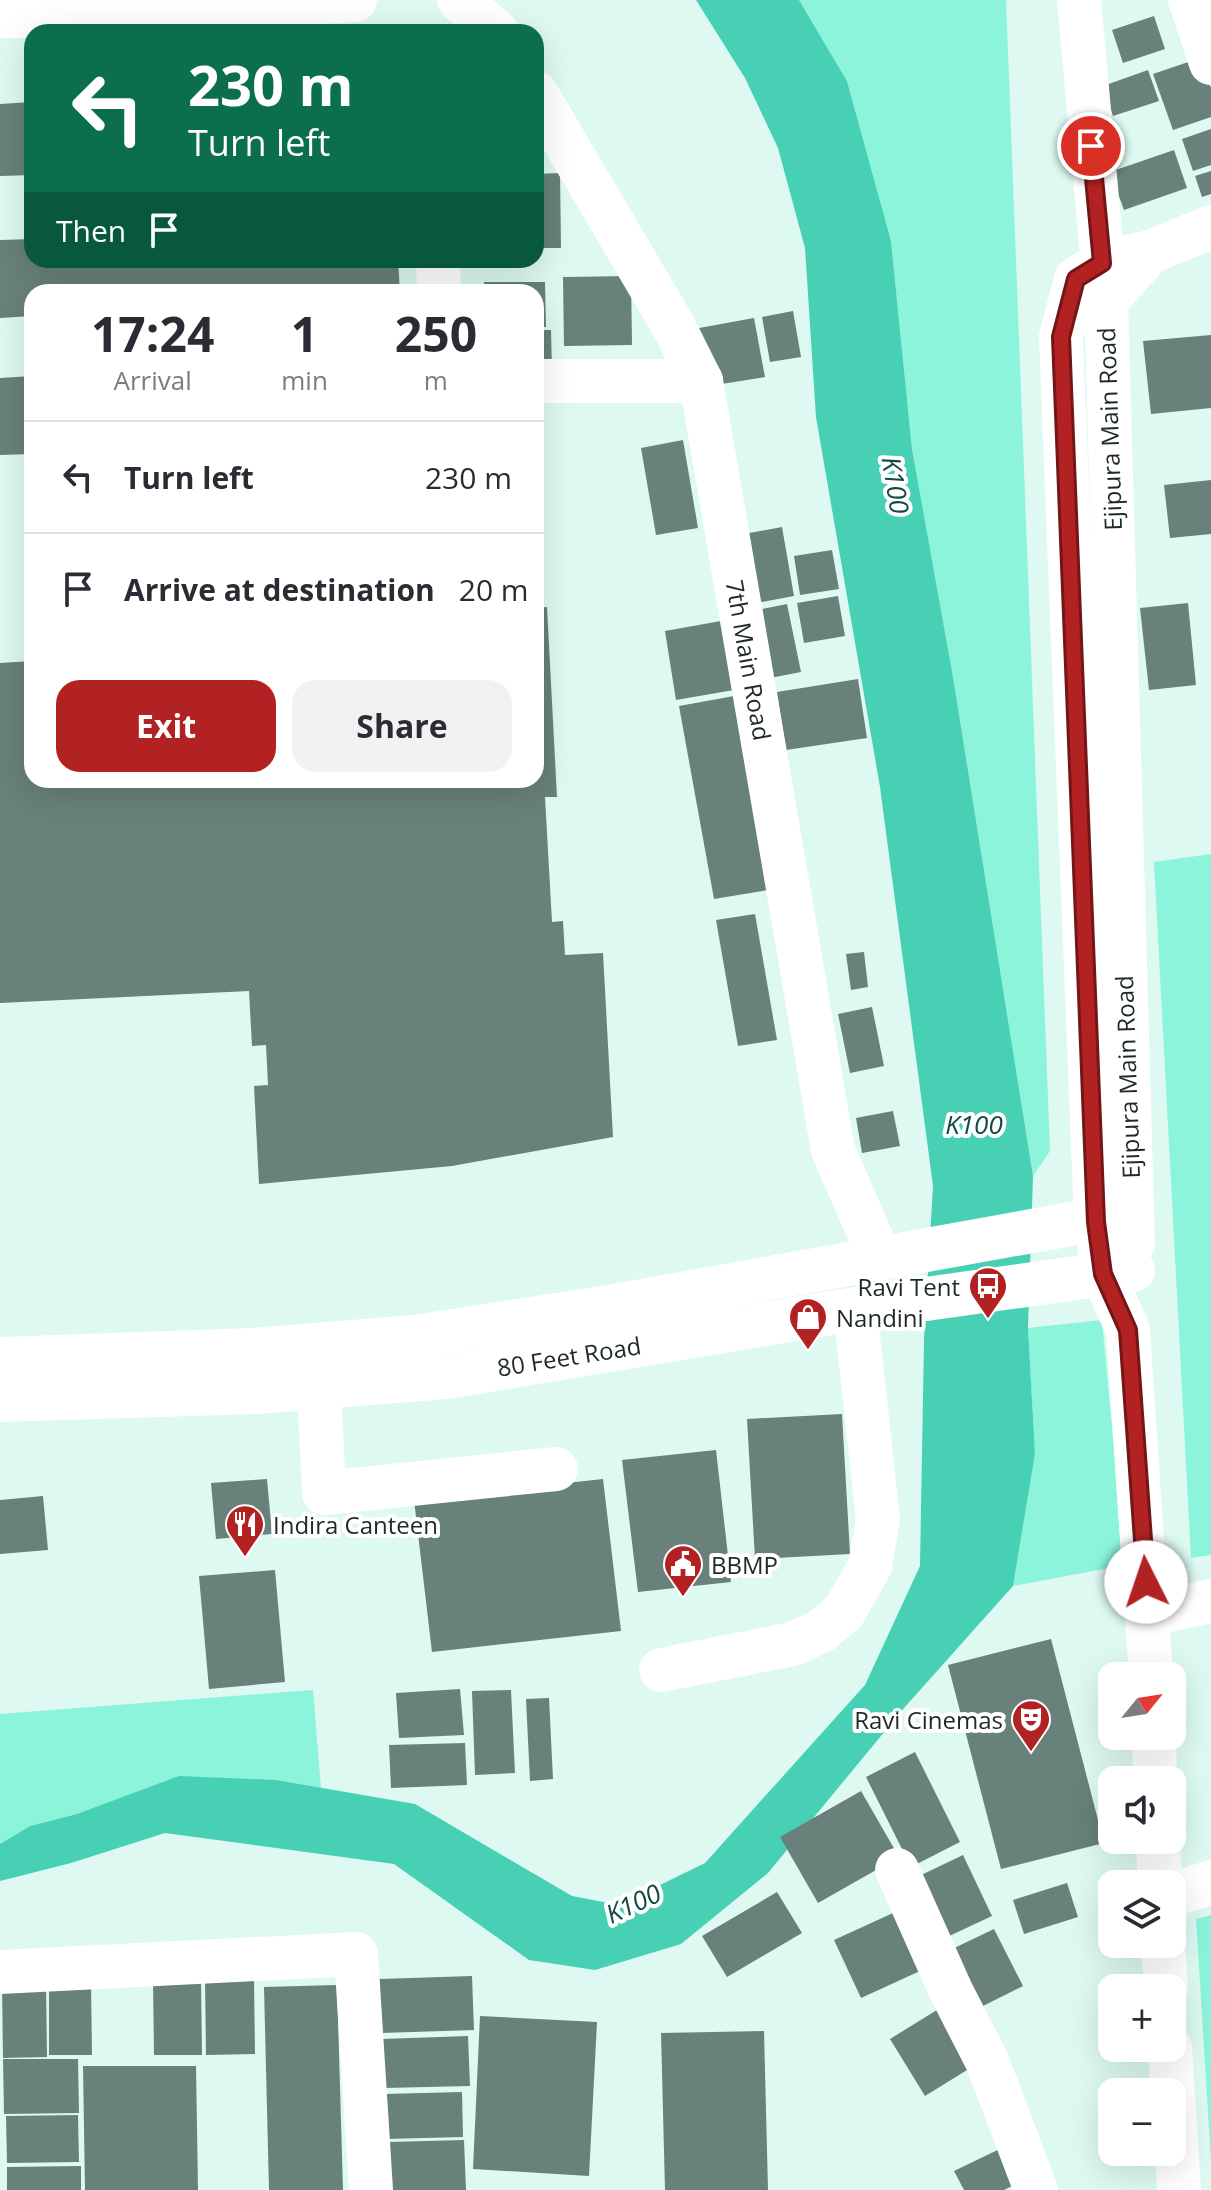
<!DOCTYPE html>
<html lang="en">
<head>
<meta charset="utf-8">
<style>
	body { margin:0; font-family:"Open Sans",sans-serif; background:#f2f2f3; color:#2b2b33; height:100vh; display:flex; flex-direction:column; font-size:30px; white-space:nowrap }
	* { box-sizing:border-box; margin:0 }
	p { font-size:26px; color:#7c7c81 }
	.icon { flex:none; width:44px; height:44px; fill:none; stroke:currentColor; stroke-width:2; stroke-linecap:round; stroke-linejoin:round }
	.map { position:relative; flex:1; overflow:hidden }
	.details { position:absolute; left:24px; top:284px; width:520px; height:504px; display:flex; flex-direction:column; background:#fff; border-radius:24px; box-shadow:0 8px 32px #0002 }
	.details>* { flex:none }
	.guide { position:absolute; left:24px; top:24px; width:520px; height:244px; border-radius:24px; box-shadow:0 8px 32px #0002; background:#0b6e4f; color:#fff; overflow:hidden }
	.needle { width:52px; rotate:60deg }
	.fabs { position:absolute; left:1098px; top:1662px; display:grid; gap:16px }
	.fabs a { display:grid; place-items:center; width:88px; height:88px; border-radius:16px; background:#fff; box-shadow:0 8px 32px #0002; font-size:40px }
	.pin { position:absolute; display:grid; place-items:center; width:68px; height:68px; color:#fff; margin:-34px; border:4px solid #fff; border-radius:50%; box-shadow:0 2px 8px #0007 }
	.me { position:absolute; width:88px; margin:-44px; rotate:356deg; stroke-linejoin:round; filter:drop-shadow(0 0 6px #0008) }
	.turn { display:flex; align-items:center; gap:28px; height:168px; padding:0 32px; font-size:36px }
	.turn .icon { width:104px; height:104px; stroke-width:2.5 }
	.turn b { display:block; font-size:56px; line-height:68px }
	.then { display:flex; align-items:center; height:76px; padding:0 32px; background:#0003; gap:16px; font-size:30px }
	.eta { display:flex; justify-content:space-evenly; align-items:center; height:136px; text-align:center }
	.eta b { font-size:48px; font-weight:700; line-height:56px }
	.cta { display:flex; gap:16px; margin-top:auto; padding:16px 32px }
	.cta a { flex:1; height:92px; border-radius:24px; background:#b32223; color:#fff; font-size:32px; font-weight:700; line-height:92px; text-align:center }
	.cta a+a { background:#f2f2f3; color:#2b2b33 }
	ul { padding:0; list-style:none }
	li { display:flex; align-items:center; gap:24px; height:112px; padding:0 32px; border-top:2px solid #e1e1e2 }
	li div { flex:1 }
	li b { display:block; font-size:30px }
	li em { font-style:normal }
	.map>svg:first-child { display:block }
	.green { fill:#8cf4db }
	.water { fill:#48d0b4 }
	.building { fill:#68817a }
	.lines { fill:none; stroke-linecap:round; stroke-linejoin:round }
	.minor { stroke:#fff; stroke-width:44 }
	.major { stroke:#fff; stroke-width:44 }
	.route-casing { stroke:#741617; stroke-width:20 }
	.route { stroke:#b32223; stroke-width:14 }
	.labels { text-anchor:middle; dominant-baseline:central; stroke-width:8; stroke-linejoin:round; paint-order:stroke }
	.street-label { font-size:24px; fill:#1f2a27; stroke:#fff }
	.poi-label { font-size:24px; fill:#1f2a27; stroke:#fff; text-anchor:start }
	.water-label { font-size:26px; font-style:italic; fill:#114b40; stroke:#fff }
</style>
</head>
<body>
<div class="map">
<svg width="1211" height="2190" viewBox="0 0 1211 2190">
	<rect width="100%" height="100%" fill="#ddf9f1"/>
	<g class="green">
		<path d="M799 0H1006L1050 1151 1033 1176 953 677 912 449 891 241 847 81Z"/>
		<path d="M1211 854V1555L1191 1558 1154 862Z"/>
		<path d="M1102 1320 1125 1565 1013 1586 1035 1454 1028 1328Z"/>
		<path d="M313 1690 321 1788 276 1780 77 1814 30 1826 0 1844V1714Z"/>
		<path d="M1211 1915V2160L1196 1919Z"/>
	</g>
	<path class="water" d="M696 0H799L847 81 891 241 912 449 953 677 1033 1176 1028 1328 1035 1454 1013 1586 904 1708 768 1873 681 1944 595 1970 529 1960 394 1864 165 1833 71 1863 0 1881V1844L30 1826 77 1814 179 1776 276 1780 415 1804 572 1896 619 1905 705 1863 865 1685 920 1566 924 1340 933 1186 880 787 816 417 805 248 778 148 745 78Z"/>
	<g class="building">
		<path d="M1154 16 1165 49 1123 63 1112 30Z"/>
		<path d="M1200 58 1211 88V117L1173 130 1153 74Z"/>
		<path d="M1148 70 1159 101 1113 116 1103 86Z"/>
		<path d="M32 102V175L0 176V104Z"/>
		<path d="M1211 129V165L1193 171 1182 139Z"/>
		<path d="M1174 150 1187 188 1124 210 1110 172Z"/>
		<path d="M1211 171V194L1202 197 1195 176Z"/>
		<path d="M560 173 561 248H536V174Z"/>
		<path d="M32 239V260H398L400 292H32V316L0 318V240Z"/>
		<path d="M631 276 632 345 564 346 563 277Z"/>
		<path d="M484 282H545L546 327H536V292H485Z"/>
		<path d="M793 311 801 357 770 362 762 317Z"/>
		<path d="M754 318 765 377 709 386 699 328Z"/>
		<path d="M536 330H551L552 372H536Z"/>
		<path d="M1211 335V408L1151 414 1143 341Z"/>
		<path d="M32 376V454L0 455V378Z"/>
		<path d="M683 440 698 528 656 535 641 448Z"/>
		<path d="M1211 480V534L1170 538 1164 485Z"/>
		<path d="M782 527 794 596 756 603 744 534Z"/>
		<path d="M832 550 839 589 800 595 794 556Z"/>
		<path d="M838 596 845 636 804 643 797 603Z"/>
		<path d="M1188 603 1196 685 1149 690 1140 608Z"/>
		<path d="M787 604 801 672 765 679 752 611Z"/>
		<path d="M547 607 557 797H545L552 922 563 921 565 955 603 953 613 1137 452 1166 259 1184 254 1086 268 1085 266 1045 252 1046 249 991 0 1003V663L32 661V780H536V608Z"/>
		<path d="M721 621 734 690 676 700 665 631Z"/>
		<path d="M858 679 867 738 786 750 777 692Z"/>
		<path d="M734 696 768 890 714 899 679 706Z"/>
		<path d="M755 914 777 1040 738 1046 716 920Z"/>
		<path d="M864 952 868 987 851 990 846 954Z"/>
		<path d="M872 1007 884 1066 850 1073 838 1014Z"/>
		<path d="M893 1111 900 1146 862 1153 856 1118Z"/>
		<path d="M842 1414 850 1554 755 1559 747 1419Z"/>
		<path d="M716 1450 731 1582 638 1592 622 1460Z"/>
		<path d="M267 1479 272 1534 216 1539 211 1483Z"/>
		<path d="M603 1479 621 1631 432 1652 414 1500Z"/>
		<path d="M43 1496 48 1550 0 1554V1500Z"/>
		<path d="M275 1570 285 1682 209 1689 199 1576Z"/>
		<path d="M1051 1639 1104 1843 1001 1869 948 1665Z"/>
		<path d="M460 1689 464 1735 399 1738 396 1693Z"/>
		<path d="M511 1690 515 1773 475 1775 472 1691Z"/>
		<path d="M549 1698 553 1779 530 1781 526 1699Z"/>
		<path d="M465 1743 467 1785 391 1788 389 1745Z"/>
		<path d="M915 1752 960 1842 911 1867 866 1777Z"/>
		<path d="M861 1791 899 1857 818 1903 780 1837Z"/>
		<path d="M963 1855 992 1916 945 1938 917 1877Z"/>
		<path d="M1067 1883 1078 1917 1024 1934 1013 1900Z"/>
		<path d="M777 1892 802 1933 727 1977 702 1936Z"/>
		<path d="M904 1908 931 1966 861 1998 834 1940Z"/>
		<path d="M994 1929 1023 1986 977 2009 948 1951Z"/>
		<path d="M472 1976 474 2030 381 2033 379 1979Z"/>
		<path d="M153 1979H201L202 2055H154Z"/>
		<path d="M205 1979H254L255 2054 206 2055Z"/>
		<path d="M2 1984H46L47 2057 3 2058Z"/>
		<path d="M91 1984 92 2055H49V1985Z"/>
		<path d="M337 1985 343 2190H269L264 1987Z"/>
		<path d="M945 2005 980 2062 925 2096 890 2039Z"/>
		<path d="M480 2016 597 2022 589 2176 473 2169Z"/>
		<path d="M764 2031 768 2190H665L661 2033Z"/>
		<path d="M468 2036 470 2086 384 2088 382 2039Z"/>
		<path d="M3 2059H78L79 2113 4 2114Z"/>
		<path d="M83 2066H196L198 2190H85Z"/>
		<path d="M462 2092 463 2137 386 2139 385 2094Z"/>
		<path d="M78 2115 79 2162 7 2163 6 2116Z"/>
		<path d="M464 2140 466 2190H390L388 2142Z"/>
		<path d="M1010 2144 1027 2179 1004 2190H964L954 2171Z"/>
		<path d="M81 2166V2190H7V2167Z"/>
	</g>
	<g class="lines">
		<g class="minor">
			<path d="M459 0 497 32"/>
			<path d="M1079 0 1106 298"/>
			<path d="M1190 0 1211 63"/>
			<path d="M0 16 113 15 355 0"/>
			<path d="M536 93 674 327 701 381 833 1150 880 1258"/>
			<path d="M438 260 439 292"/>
			<path d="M536 381H701"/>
			<path d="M1128 1330 1151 1676"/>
			<path d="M319 1387 324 1493 556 1469"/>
			<path d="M1148 1614 1211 1601"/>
			<path d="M661 1670 793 1644 821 1631 844 1612 870 1566 878 1519 855 1309"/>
			<path d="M1154 1736 1155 1780"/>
			<path d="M1158 1840 1160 1884"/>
			<path d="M897 1870 951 1991 987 2061 1036 2190"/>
			<path d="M1172 1895 1211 1882"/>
			<path d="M1163 1944 1166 1988"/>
			<path d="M0 1972 356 1954 371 2190"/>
			<path d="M1170 2048 1179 2190"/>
		</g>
		<g class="major">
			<path d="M1133 1244 1106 301 1150 252"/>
			<path d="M1128 1330 1103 1274 1096 1222 1061 337 1076 279 1102 263 1150 252 1211 227"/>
			<path d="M0 1359 253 1350 415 1337 609 1307 1132 1213"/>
			<path d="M0 1400 257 1392 446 1377 855 1309 1133 1270"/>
		</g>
	</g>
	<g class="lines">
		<g class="route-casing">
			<path id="route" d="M1091 146 1102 263 1076 279 1061 337 1096 1222 1103 1274 1128 1330 1146 1582"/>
		</g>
		<use href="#route" class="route"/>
	</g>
	<defs>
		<g id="bus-pin" transform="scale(2)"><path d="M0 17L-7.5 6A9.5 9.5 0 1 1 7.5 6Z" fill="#b32223" stroke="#fff"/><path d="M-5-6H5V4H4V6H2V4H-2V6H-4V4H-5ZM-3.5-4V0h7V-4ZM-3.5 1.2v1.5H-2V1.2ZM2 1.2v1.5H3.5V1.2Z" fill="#fff"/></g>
		<g id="shop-pin" transform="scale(2)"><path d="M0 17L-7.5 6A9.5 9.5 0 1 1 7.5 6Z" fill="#b32223" stroke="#fff"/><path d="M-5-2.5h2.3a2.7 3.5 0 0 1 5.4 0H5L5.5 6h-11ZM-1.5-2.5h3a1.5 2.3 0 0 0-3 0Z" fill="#fff"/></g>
		<g id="restaurant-pin" transform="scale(2)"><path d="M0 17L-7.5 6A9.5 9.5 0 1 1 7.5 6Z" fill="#b32223" stroke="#fff"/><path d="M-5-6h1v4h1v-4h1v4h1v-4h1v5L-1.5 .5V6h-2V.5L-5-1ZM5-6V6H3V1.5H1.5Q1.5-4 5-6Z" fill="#fff"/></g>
		<g id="civic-pin" transform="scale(2)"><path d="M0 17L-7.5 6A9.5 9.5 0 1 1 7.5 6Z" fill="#b32223" stroke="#fff"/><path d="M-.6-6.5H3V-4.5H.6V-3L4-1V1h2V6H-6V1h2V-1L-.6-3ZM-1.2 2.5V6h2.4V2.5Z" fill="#fff"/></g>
		<g id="theatre-pin" transform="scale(2)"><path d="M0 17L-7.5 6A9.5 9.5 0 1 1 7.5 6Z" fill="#b32223" stroke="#fff"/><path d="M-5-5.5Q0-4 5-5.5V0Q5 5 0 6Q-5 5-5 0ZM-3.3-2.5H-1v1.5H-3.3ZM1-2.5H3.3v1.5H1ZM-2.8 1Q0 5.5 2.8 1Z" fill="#fff"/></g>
	</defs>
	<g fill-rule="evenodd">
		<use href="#bus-pin" x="988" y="1286"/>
		<use href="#shop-pin" x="808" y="1317"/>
		<use href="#restaurant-pin" x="245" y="1524"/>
		<use href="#civic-pin" x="683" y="1564"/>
		<use href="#theatre-pin" x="1031" y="1719"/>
	</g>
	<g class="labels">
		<g class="street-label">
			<text transform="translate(1109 429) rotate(-92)">Ejipura Main Road</text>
			<text transform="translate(749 660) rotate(80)">7th Main Road</text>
			<text transform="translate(1127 1077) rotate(-92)">Ejipura Main Road</text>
			<text transform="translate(569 1356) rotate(-9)">80 Feet Road</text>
		</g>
		<g class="poi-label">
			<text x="960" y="1286" text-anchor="end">Ravi Tent</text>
			<text x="836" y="1317">Nandini</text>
			<text x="273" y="1524">Indira Canteen</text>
			<text x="711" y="1564">BBMP</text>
			<text x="1003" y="1719" text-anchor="end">Ravi Cinemas</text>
		</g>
		<g class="water-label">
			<text transform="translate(896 485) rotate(81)">K100</text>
			<text x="974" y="1124">K100</text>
			<text transform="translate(633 1903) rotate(-25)">K100</text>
		</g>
	</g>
</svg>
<div class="fabs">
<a><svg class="needle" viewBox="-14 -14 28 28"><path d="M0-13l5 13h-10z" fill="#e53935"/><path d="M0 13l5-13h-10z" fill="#7c7c81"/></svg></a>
<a><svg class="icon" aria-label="sound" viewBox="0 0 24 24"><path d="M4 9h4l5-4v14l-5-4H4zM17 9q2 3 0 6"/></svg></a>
<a><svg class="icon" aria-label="layers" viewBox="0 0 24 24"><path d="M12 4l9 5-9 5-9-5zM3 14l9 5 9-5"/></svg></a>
<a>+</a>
<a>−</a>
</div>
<div class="pin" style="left:1091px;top:146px;background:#d93025"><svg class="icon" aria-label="arrive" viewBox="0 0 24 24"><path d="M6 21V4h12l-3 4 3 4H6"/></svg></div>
<svg class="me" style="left:1146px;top:1582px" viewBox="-20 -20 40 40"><circle r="19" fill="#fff"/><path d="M0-13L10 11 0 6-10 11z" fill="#b32223"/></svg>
<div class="guide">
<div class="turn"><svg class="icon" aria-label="left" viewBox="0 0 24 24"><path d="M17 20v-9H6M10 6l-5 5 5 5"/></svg><div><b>230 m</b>Turn left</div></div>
<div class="then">Then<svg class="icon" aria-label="arrive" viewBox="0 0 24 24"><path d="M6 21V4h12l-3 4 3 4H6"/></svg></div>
</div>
<section class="details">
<div class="eta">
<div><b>17:24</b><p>Arrival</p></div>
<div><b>1</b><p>min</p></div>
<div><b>250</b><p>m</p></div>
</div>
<ul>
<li><svg class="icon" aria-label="left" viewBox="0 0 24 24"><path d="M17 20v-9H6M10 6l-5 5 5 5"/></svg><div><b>Turn left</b></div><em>230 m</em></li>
<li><svg class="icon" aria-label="arrive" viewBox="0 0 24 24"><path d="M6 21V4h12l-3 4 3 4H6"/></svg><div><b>Arrive at destination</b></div><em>20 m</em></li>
</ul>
<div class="cta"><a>Exit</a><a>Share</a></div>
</section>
</div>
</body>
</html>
